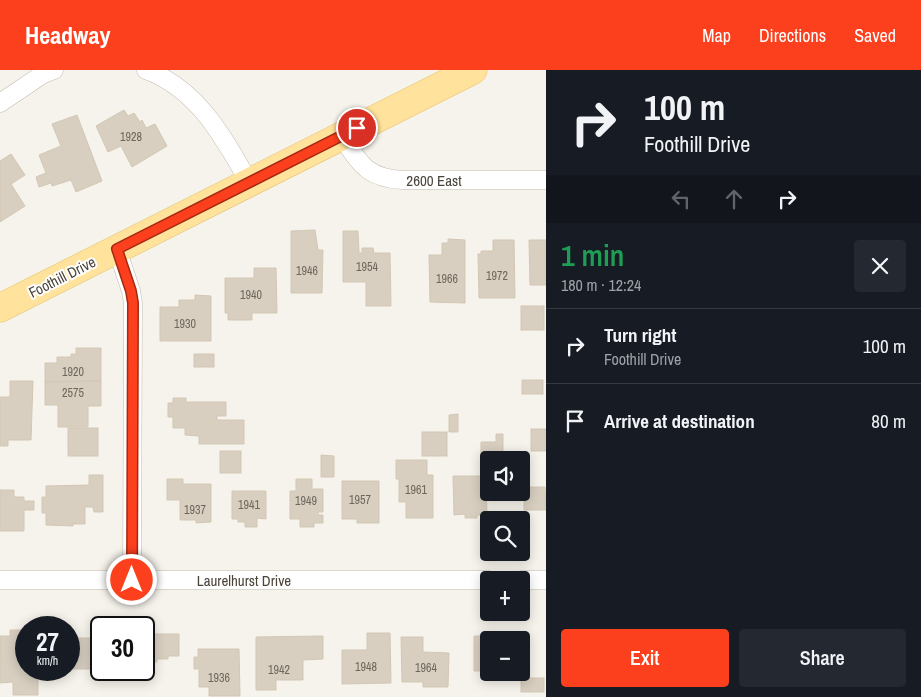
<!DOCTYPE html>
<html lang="en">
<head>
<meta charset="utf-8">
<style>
	body { margin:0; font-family:"Archivo Narrow",sans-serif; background:#242831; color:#f1f3f6; height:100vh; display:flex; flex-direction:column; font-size:19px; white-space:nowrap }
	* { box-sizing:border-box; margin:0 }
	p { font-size:16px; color:#9ea1a6 }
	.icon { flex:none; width:28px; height:28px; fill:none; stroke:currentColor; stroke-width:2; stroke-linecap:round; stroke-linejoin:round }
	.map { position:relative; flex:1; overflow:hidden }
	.panel { display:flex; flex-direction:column; background:#171b24; width:375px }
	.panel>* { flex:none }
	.guide { background:#171b24; color:#f1f3f6; overflow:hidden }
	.controls { position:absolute; left:480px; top:381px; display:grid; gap:10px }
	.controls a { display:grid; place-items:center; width:50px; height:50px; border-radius:5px; background:#171b24; box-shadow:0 2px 12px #0003; font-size:25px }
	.speed { position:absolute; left:15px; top:546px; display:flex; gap:10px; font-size:25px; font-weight:700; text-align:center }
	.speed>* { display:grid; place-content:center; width:65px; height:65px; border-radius:50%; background:#171b24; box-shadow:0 2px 12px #0003; line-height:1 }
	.speed small { font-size:12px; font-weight:400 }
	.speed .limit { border:2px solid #111; border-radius:8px; background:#fff; color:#111 }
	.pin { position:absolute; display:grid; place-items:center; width:42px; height:42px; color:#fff; margin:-21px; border:2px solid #fff; border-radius:50%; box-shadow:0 1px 5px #0007 }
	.me { position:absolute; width:55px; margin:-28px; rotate:0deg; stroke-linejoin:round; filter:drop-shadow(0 0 4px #0008) }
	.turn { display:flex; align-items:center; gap:18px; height:105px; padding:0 15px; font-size:22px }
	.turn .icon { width:65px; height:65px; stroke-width:2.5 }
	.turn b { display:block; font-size:35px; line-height:42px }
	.lanes { display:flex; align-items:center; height:48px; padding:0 15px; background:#0003; justify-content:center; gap:25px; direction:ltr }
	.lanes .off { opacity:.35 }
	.round { display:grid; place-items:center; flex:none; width:52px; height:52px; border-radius:5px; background:#242831 }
	.summary { display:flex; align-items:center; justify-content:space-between; height:85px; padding:0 15px }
	h1 { font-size:30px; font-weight:600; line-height:38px; color:#1e9e55 }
	.cta { display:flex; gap:10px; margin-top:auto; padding:10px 15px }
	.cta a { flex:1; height:58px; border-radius:5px; background:#fc3f1d; color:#fff; font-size:20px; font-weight:600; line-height:58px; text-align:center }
	.cta a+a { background:#242831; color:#f1f3f6 }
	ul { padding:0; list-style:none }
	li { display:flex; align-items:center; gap:15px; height:75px; padding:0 15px; border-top:1px solid #363941 }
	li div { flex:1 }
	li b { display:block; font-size:19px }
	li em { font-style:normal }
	header { display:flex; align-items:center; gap:30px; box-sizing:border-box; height:70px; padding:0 25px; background:#fc3f1d; color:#fff }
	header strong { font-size:24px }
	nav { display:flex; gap:28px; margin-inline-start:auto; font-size:18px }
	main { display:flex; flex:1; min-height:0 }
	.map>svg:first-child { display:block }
	.building { fill:#d8cfc1; stroke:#d3c7b4 }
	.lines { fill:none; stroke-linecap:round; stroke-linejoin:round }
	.minor-casing { stroke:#c2bbae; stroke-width:19 }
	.primary-casing { stroke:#e6c16a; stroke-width:29 }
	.minor { stroke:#fff; stroke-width:18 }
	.primary { stroke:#ffe39c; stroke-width:28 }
	.route-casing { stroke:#a42913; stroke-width:12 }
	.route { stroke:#fc3f1d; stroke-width:9 }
	.labels { text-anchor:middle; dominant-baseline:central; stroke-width:4; stroke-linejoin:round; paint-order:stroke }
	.number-label { font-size:12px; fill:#6e675b }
	.street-label { font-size:15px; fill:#4b4439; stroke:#fff }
</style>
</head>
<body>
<header>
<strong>Headway</strong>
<nav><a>Map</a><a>Directions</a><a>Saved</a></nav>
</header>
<main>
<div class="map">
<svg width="546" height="627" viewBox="0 0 546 627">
	<rect width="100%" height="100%" fill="#f6f3ec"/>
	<g class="building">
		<path d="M124 40 128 46 134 43 140 52 142 50 146 58 155 54 167 76 132 97 121 76 108 82 96 56Z"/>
		<path d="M77 45 102 111 76 122 71 110 52 116 51 113 39 117 36 107 46 103 39 85 61 76 52 54Z"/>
		<path d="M11 84 25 105 11 114 25 136 0 152V91Z"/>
		<path d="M315 160 318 180H323L322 223H291V161Z"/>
		<path d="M343 161H358L359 183H362V178H373L374 183H390L391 236H366V212H343Z"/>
		<path d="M448 169 465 170V233L430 232 429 185H442V173H448Z"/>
		<path d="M493 170H514L515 228H479L478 184H481V181H493Z"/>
		<path d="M529 170H546V215H530Z"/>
		<path d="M254 198H276L277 243H252V250H228V243H225V208H254Z"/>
		<path d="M195 225 211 226V271H160V237H179V230H195Z"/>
		<rect x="521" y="236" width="23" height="24"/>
		<path d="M76 278H101V311L45 312V293H57V287H71V284H76Z"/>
		<rect x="194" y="284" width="20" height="13"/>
		<rect x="522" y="310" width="21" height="14"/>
		<path d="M10 311H33L31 370H8V376H0V327H10Z"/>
		<path d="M101 311V336H88V357H58V335H45V312Z"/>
		<path d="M173 328H186V332H226V346H217V350H244V374H199V366L185 365V358H173V347H168V333H173Z"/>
		<path d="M458 344V362H449V345Z"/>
		<rect x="68" y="358" width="30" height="28"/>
		<rect x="531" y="359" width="15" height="22"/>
		<rect x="422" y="362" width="25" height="24"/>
		<path d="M496 364H503V390H489V394H481V372H496Z"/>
		<rect x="220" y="381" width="21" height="22"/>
		<path d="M321 385 334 386V407H321Z"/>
		<path d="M396 390H427V405H433V448H406V432H399V409H396Z"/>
		<path d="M89 405H103V442H94L93 437H85V454H73V456L46 455V443H42V427H46V416L89 415Z"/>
		<path d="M453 406H486L487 445H477V448H465V444L454 445Z"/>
		<path d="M167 409H183V414H211V452L196 453V450H180V430H167Z"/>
		<path d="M296 409H312V419H323V442H318V445H323V453H314V457H300V449H290V421H296Z"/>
		<path d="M342 411H379V453H357V449H342Z"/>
		<path d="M524 417H545L546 440H524Z"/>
		<path d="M0 420H14V427H24V431H34V440H24V461H0Z"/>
		<path d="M232 421H266V449L257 448V457H245V452H238V449H232Z"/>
		<path d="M10 560H21V566H26V600H38V625H13V612L0 613V566H10Z"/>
		<path d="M367 563H390L391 613 342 614V580H367Z"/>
		<path d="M144 564H179V586H168V589H157V592H144Z"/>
		<path d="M323 566V589L303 590V610H276V620H256V567Z"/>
		<path d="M474 566H509V570H489V601H474Z"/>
		<path d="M401 567H423V582L449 583 448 617H423V612H402Z"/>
		<rect x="69" y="568" width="32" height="31"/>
		<path d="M198 579H239L240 626H209V617H199V599H194V587H198Z"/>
		<rect x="521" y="608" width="23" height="14"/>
	</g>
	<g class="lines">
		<g class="minor-casing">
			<g id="minor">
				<path d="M146 0C198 19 223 67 249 112"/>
				<path d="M0 33 43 4 54 0"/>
				<path d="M341 66C360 93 366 108 402 110H546"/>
				<path d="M117 179 131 221 133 233 132 510"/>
				<path d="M0 510H489"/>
				<path d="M521 510H546"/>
			</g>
		</g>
		<g class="primary-casing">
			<path id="primary" d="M0 238 473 0"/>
		</g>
		<use href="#minor" class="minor"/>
		<use href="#primary" class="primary"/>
	</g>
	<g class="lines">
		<g class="route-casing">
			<path id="route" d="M132 510 133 233 131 221 117 179 357 58"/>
		</g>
		<use href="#route" class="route"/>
	</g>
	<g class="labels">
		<g class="number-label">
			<text x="131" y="67">1928</text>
			<text x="367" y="197">1954</text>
			<text x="307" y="201">1946</text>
			<text x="497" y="206">1972</text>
			<text x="447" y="209">1966</text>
			<text x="251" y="225">1940</text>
			<text x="185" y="254">1930</text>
			<text x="73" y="302">1920</text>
			<text x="73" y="323">2575</text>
			<text x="416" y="420">1961</text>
			<text x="360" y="430">1957</text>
			<text x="306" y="431">1949</text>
			<text x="249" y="435">1941</text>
			<text x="195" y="440">1937</text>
			<text x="366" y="597">1948</text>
			<text x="426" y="598">1964</text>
			<text x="279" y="600">1942</text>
			<text x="219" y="608">1936</text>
		</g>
		<g class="street-label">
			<text x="434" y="110">2600 East</text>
			<text transform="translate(62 207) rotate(-27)">Foothill Drive</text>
			<text x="244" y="510">Laurelhurst Drive</text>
		</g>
	</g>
</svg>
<div class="controls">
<a><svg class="icon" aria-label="sound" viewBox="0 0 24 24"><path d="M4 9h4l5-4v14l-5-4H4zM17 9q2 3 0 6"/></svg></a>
<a><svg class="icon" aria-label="search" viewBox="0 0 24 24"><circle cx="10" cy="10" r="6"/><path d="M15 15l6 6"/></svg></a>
<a>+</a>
<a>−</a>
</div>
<div class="speed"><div>27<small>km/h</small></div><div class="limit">30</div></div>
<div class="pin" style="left:357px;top:58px;background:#d93025"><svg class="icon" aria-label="arrive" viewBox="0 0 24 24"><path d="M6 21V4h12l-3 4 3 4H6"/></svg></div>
<svg class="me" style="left:132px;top:510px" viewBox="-20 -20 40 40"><circle r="17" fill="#fc3f1d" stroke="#fff" stroke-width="3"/><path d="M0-11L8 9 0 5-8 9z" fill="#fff"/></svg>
</div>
<section class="panel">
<div class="guide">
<div class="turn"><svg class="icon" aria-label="right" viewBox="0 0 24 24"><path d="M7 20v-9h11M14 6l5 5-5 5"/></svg><div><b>100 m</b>Foothill Drive</div></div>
<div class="lanes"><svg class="icon off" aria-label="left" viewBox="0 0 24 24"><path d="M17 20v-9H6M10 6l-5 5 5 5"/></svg><svg class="icon off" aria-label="ahead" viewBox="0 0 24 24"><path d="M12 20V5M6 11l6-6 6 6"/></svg><svg class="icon" aria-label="right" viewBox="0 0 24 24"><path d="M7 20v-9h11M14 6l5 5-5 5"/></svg></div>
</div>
<div class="summary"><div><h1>1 min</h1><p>180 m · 12:24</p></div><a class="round"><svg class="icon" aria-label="close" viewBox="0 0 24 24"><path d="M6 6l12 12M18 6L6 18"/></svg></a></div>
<ul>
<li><svg class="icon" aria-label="right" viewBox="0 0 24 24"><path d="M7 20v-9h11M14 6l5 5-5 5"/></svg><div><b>Turn right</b><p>Foothill Drive</p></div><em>100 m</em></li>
<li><svg class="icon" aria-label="arrive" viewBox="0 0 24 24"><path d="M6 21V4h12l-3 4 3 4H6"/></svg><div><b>Arrive at destination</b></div><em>80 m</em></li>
</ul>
<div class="cta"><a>Exit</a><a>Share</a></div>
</section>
</main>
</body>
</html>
